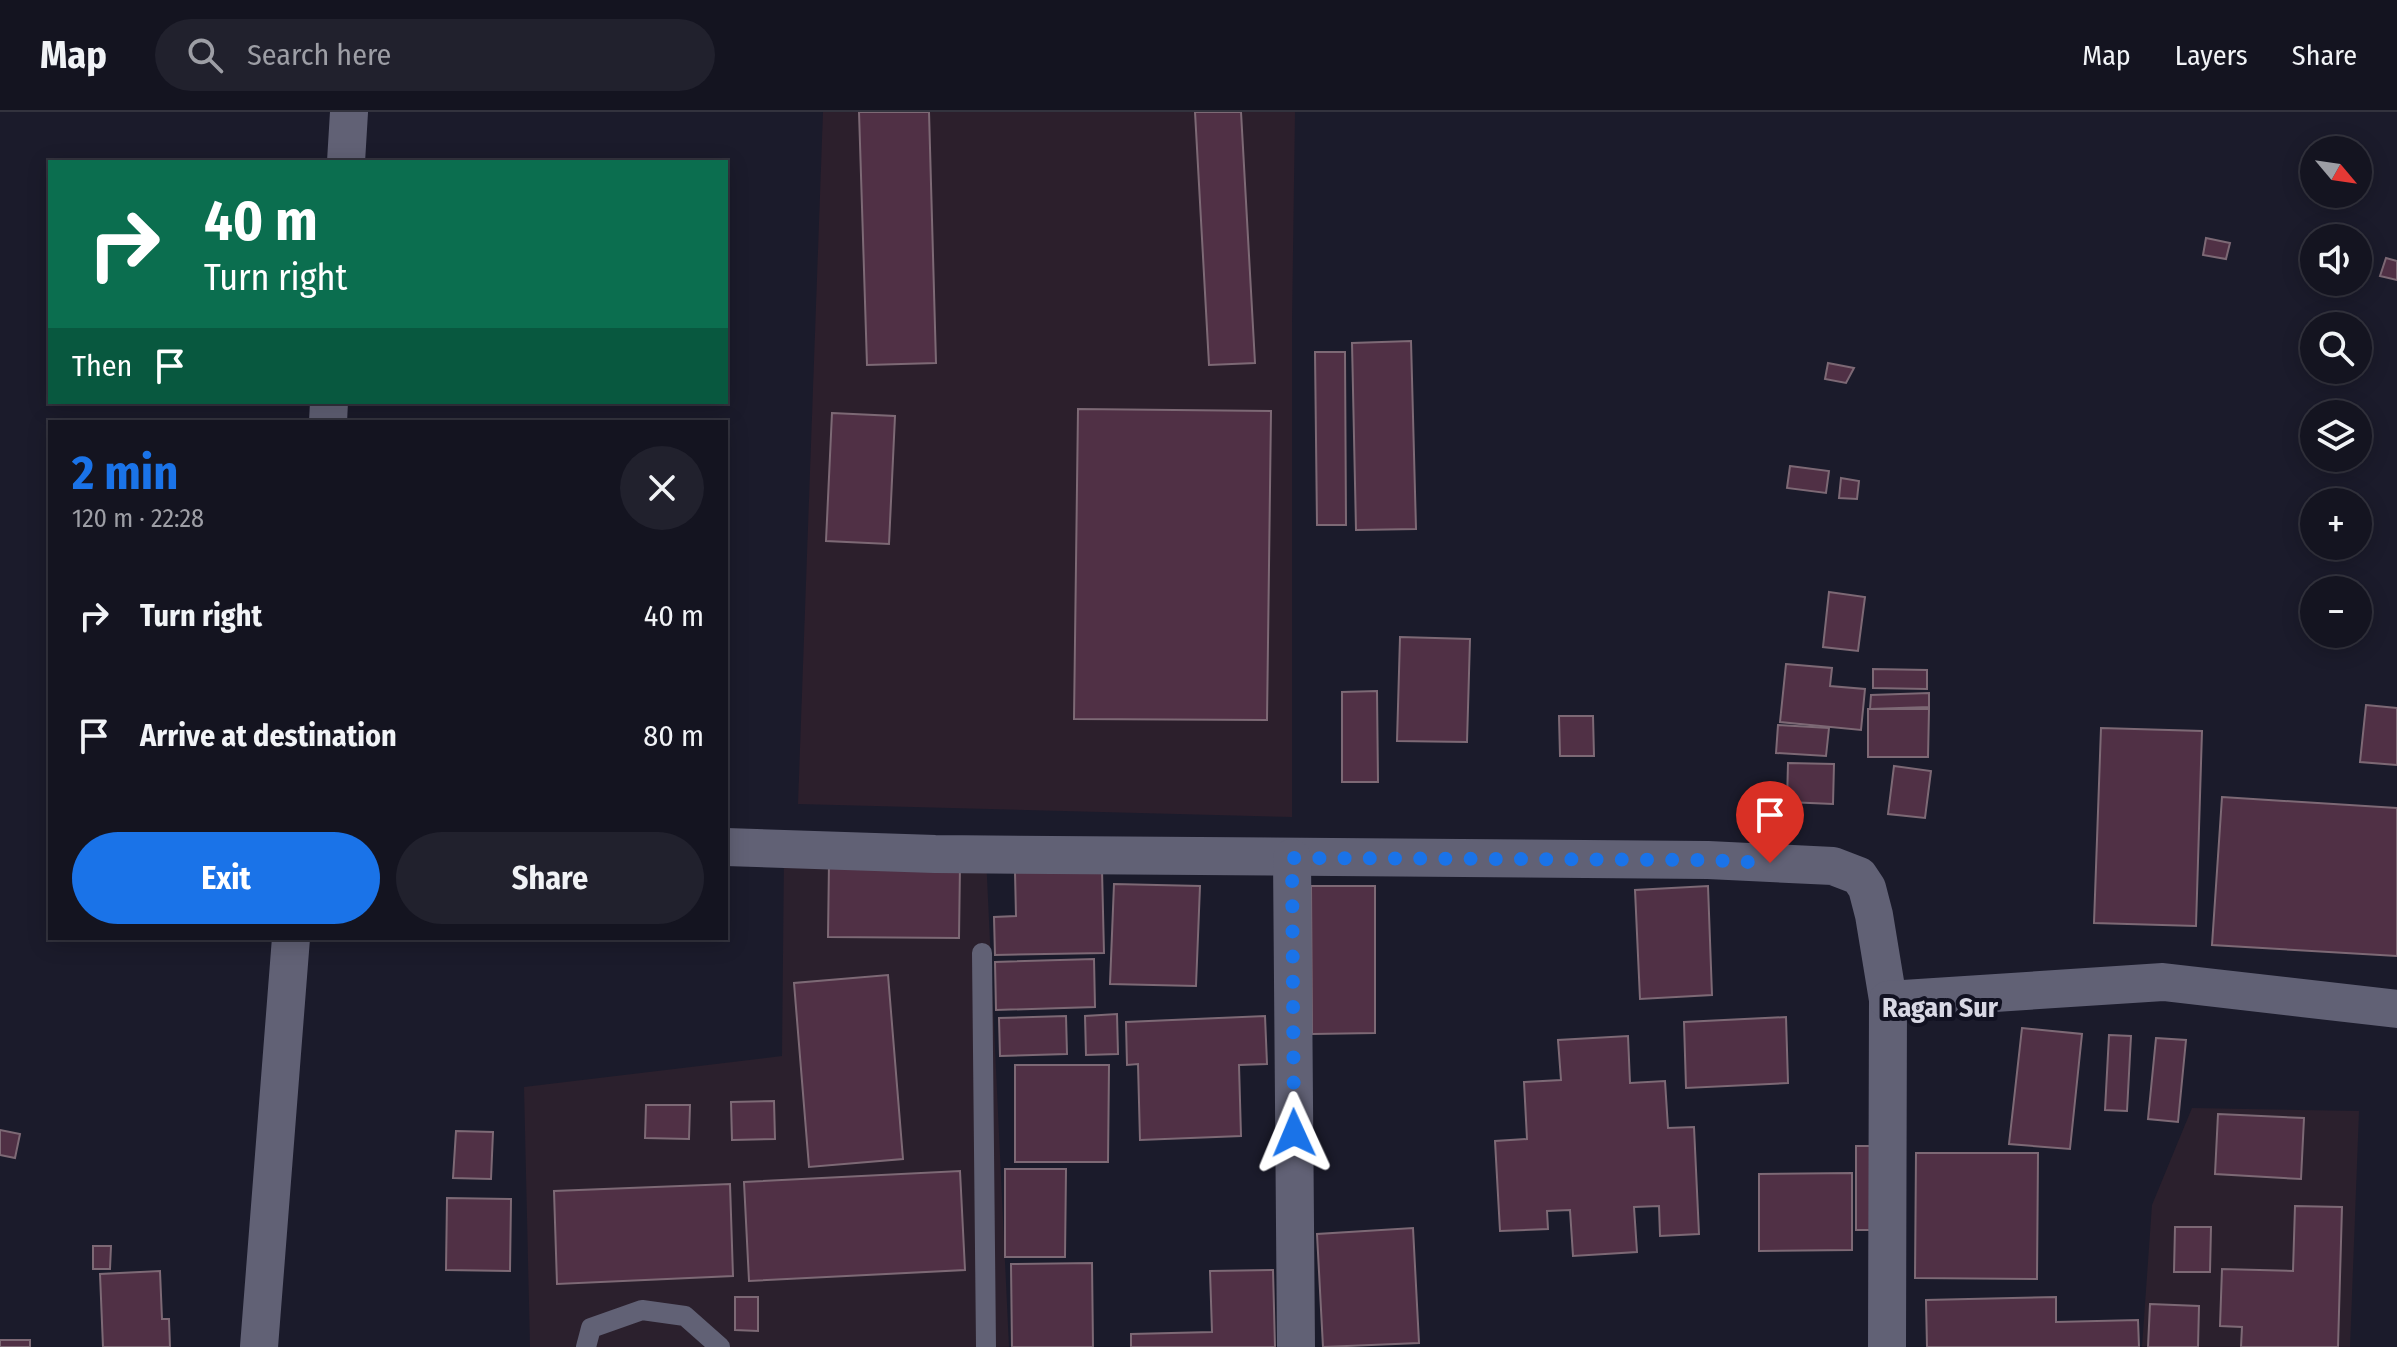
<!DOCTYPE html>
<html lang="en">
<head>
<meta charset="utf-8">
<style>
	body { margin:0; font-family:"Fira Sans Condensed",sans-serif; background:#21212d; color:#f1f3f6; height:100vh; display:flex; flex-direction:column; font-size:30px; white-space:nowrap }
	* { box-sizing:border-box; margin:0 }
	p { font-size:26px; color:#9d9ea5 }
	.icon { flex:none; width:44px; height:44px; fill:none; stroke:currentColor; stroke-width:2; stroke-linecap:round; stroke-linejoin:round }
	.map { position:relative; flex:1; overflow:hidden }
	.details { position:absolute; left:48px; top:308px; width:680px; height:520px; display:flex; flex-direction:column; background:#141420; border-radius:0px; box-shadow:0 4px 20px #0003,0 0 0 2px #33333e }
	.details>* { flex:none }
	.guide { position:absolute; left:48px; top:48px; width:680px; height:244px; border-radius:0px; box-shadow:0 4px 20px #0003,0 0 0 2px #33333e; background:#0b6e4f; color:#fff; overflow:hidden }
	.needle { width:52px; rotate:119deg }
	.tools { position:absolute; left:2300px; top:24px; display:grid; gap:16px }
	.tools a { display:grid; place-items:center; width:72px; height:72px; border-radius:50%; background:#141420; box-shadow:0 4px 20px #0003,0 0 0 2px #33333e; font-size:40px }
	.pin { position:absolute; display:grid; place-items:center; width:68px; height:68px; color:#fff; margin:-82px -34px; border-radius:50% 50% 50% 0; rotate:-45deg; box-shadow:0 0 8px #0007 }
	.pin .icon { rotate:45deg }
	.me { position:absolute; width:88px; margin:-44px; rotate:359deg; stroke-linejoin:round; filter:drop-shadow(0 0 6px #0008) }
	.turn { display:flex; align-items:center; gap:28px; height:168px; padding:0 24px; font-size:36px }
	.turn .icon { width:104px; height:104px; stroke-width:2.5 }
	.turn b { display:block; font-size:56px; line-height:68px }
	.then { display:flex; align-items:center; height:76px; padding:0 24px; background:#0003; gap:16px; font-size:30px }
	.round { display:grid; place-items:center; flex:none; width:84px; height:84px; border-radius:42px; background:#21212d }
	.overview { display:flex; align-items:center; justify-content:space-between; height:136px; padding:0 24px }
	h1 { font-size:48px; font-weight:700; line-height:60px; color:#1a73e8 }
	.button { display:flex; gap:16px; margin-top:auto; padding:16px 24px }
	.button a { flex:1; height:92px; border-radius:48px; background:#1a73e8; color:#fff; font-size:32px; font-weight:700; line-height:92px; text-align:center }
	.button a+a { background:#21212d; color:#f1f3f6 }
	ul { padding:0; list-style:none }
	li { display:flex; align-items:center; gap:24px; height:120px; padding:0 24px }
	li div { flex:1 }
	li b { display:block; font-size:30px }
	li em { font-style:normal }
	header { display:flex; align-items:center; gap:48px; box-sizing:border-box; height:112px; padding:0 40px; background:#141420; border-bottom:2px solid #33333e }
	header strong { font-size:38px }
	nav { display:flex; gap:44px; margin-inline-start:auto; font-size:28px }
	.search { width:560px; height:72px; background:#21212d; display:flex; align-items:center; gap:20px; box-sizing:border-box; padding:0 28px; border-radius:44px; color:#9d9ea5; font-size:30px }
	.map>svg:first-child { display:block }
	.education { fill:#2c1f2c }
	.medical { fill:#2b202d }
	.building { fill:#503045; stroke:#7d6975; stroke-width:2 }
	.lines { fill:none; stroke-linecap:round; stroke-linejoin:round }
	.lane { stroke:#616175; stroke-width:20 }
	.street { stroke:#616175; stroke-width:38 }
	.route { stroke:#1a73e8; stroke-width:14; stroke-dasharray:0 25.2 }
	.labels { text-anchor:middle; dominant-baseline:central; stroke-width:8; stroke-linejoin:round; paint-order:stroke }
	.quarter-label { font-size:28px; font-weight:bold; fill:#d8d8e4; stroke:#121222 }
</style>
</head>
<body>
<header>
<strong>Map</strong>
<div class="search"><svg class="icon" aria-label="search" viewBox="0 0 24 24"><circle cx="10" cy="10" r="6"/><path d="M15 15l6 6"/></svg>Search here</div>
<nav><a>Map</a><a>Layers</a><a>Share</a></nav>
</header>
<div class="map">
<svg width="2397" height="1235" viewBox="0 0 2397 1235">
	<rect width="100%" height="100%" fill="#1b1b2b"/>
	<path class="education" d="M823 0H1295L1292 210V705L798 692Z"/>
	<g class="medical">
		<path d="M784 742 986 744 1009 1235H530L524 975 782 944Z"/>
		<path d="M2192 996 2359 999 2350 1235H2142L2152 1093Z"/>
	</g>
	<g class="building">
		<path d="M859 0H929L936 251 867 253Z"/>
		<path d="M1195 0H1241L1255 251 1209 253Z"/>
		<path d="M2206 126 2230 131 2226 147 2203 143Z"/>
		<path d="M2386 146 2397 149V168L2380 164Z"/>
		<path d="M1411 229 1416 417 1356 418 1352 231Z"/>
		<path d="M1315 240H1345L1346 413H1317Z"/>
		<path d="M1828 251 1854 256 1846 271 1825 267Z"/>
		<path d="M1078 297 1271 299 1267 608 1074 607Z"/>
		<path d="M832 301 895 304 889 432 826 429Z"/>
		<path d="M1790 354 1829 359 1826 381 1787 376Z"/>
		<path d="M1841 366 1859 369 1857 387 1839 386Z"/>
		<path d="M1829 480 1865 485 1858 539 1823 535Z"/>
		<path d="M1400 525 1470 527 1467 630 1397 629Z"/>
		<path d="M1786 552 1832 556 1830 574 1865 577 1861 618 1780 610Z"/>
		<path d="M1873 557 1927 558V577L1873 576Z"/>
		<path d="M1377 579 1378 670H1342V580Z"/>
		<path d="M1929 581V595L1870 597 1871 583Z"/>
		<path d="M2366 593 2397 596V653L2360 650Z"/>
		<path d="M1868 597H1929L1928 645H1868Z"/>
		<path d="M1559 604H1593L1594 644H1560Z"/>
		<path d="M1778 613 1829 616 1826 644 1776 641Z"/>
		<path d="M2101 616 2202 619 2196 814 2094 811Z"/>
		<path d="M1788 651 1834 652 1833 692 1787 690Z"/>
		<path d="M1894 654 1931 659 1925 706 1888 702Z"/>
		<path d="M2222 685 2397 696V844L2212 833Z"/>
		<path d="M829 750 960 752 959 826 828 825Z"/>
		<path d="M1102 758 1104 841 995 843 994 805 1016 804 1015 760Z"/>
		<path d="M1114 772 1200 774 1196 874 1110 872Z"/>
		<path d="M1311 774H1375V921L1312 922Z"/>
		<path d="M1708 774 1712 883 1640 887 1635 778Z"/>
		<path d="M1094 847 1095 895 996 898 995 850Z"/>
		<path d="M888 863 903 1047 809 1055 794 871Z"/>
		<path d="M1117 902 1118 942 1086 943 1085 904Z"/>
		<path d="M1066 904 1067 942 1000 944 999 906Z"/>
		<path d="M1265 904 1267 952 1239 953 1241 1024 1140 1028 1138 952 1127 953 1126 910Z"/>
		<path d="M1786 905 1788 971 1686 976 1684 910Z"/>
		<path d="M2022 916 2082 922 2070 1037 2009 1032Z"/>
		<path d="M2109 923 2131 924 2127 999 2105 998Z"/>
		<path d="M1628 924 1630 971 1665 969 1668 1016 1694 1015 1699 1122 1660 1124 1659 1094 1634 1095 1637 1140 1573 1144 1570 1098 1547 1099 1548 1117 1500 1119 1495 1029 1527 1027 1524 970 1561 968 1558 928Z"/>
		<path d="M2156 926 2186 928 2178 1010 2148 1007Z"/>
		<path d="M1015 953H1109L1108 1050H1015Z"/>
		<path d="M774 989 775 1027 732 1028 731 990Z"/>
		<path d="M646 993H690L689 1027 645 1026Z"/>
		<path d="M2218 1002 2304 1006 2301 1067 2215 1062Z"/>
		<path d="M0 1018 20 1022 15 1046 0 1043Z"/>
		<path d="M456 1019 493 1020 491 1067 453 1066Z"/>
		<path d="M1856 1034H1878L1879 1118H1856Z"/>
		<path d="M1916 1041H2038L2037 1167 1915 1166Z"/>
		<path d="M1005 1057H1066L1065 1145H1005Z"/>
		<path d="M960 1059 965 1158 749 1169 744 1070Z"/>
		<path d="M1852 1061V1138L1759 1139V1062Z"/>
		<path d="M730 1072 733 1164 557 1172 554 1079Z"/>
		<path d="M447 1086 511 1087 510 1159 446 1158Z"/>
		<path d="M2295 1094 2342 1095 2338 1235H2241L2242 1215 2220 1214 2222 1157 2293 1159Z"/>
		<path d="M2175 1115H2211L2210 1160H2174Z"/>
		<path d="M1413 1116 1419 1231 1323 1235 1317 1122Z"/>
		<path d="M93 1134H111L110 1157H93Z"/>
		<path d="M1092 1151 1093 1235H1012L1011 1152Z"/>
		<path d="M1273 1158 1275 1235H1131V1222L1212 1220 1210 1159Z"/>
		<path d="M160 1159 162 1207H169L170 1235H103L100 1162Z"/>
		<path d="M735 1185H758V1219L735 1218Z"/>
		<path d="M2056 1185V1210L2138 1208 2139 1235H1927L1926 1188Z"/>
		<path d="M2150 1192 2199 1194 2198 1235H2148Z"/>
		<rect x="0" y="1228" width="30" height="7"/>
	</g>
	<g class="lines">
		<g class="lane">
			<path d="M982 841 986 1235"/>
			<path d="M586 1235 591 1216 642 1198 685 1204 720 1235"/>
		</g>
		<g class="street">
			<path d="M346 50 349 0"/>
			<path d="M328 310 329 290"/>
			<path d="M726 735 935 742 1708 748 1833 754 1859 764 1867 776 1874 803 1888 888 1887 1235"/>
			<path d="M1292 746 1296 1235"/>
			<path d="M1888 888 2163 870 2397 897"/>
			<path d="M259 1235 291 826"/>
		</g>
	</g>
	<g class="lines">
		<path class="route" d="M1294 1021 1292 746 1708 748 1770 751"/>
	</g>
	<g class="labels">
		<g class="quarter-label">
			<text x="1940" y="895">Ragan Sur</text>
		</g>
	</g>
</svg>
<div class="tools">
<a><svg class="needle" viewBox="-14 -14 28 28"><path d="M0-13l5 13h-10z" fill="#e53935"/><path d="M0 13l5-13h-10z" fill="#9d9ea5"/></svg></a>
<a><svg class="icon" aria-label="sound" viewBox="0 0 24 24"><path d="M4 9h4l5-4v14l-5-4H4zM17 9q2 3 0 6"/></svg></a>
<a><svg class="icon" aria-label="search" viewBox="0 0 24 24"><circle cx="10" cy="10" r="6"/><path d="M15 15l6 6"/></svg></a>
<a><svg class="icon" aria-label="layers" viewBox="0 0 24 24"><path d="M12 4l9 5-9 5-9-5zM3 14l9 5 9-5"/></svg></a>
<a>+</a>
<a>−</a>
</div>
<div class="pin" style="left:1770px;top:751px;background:#d93025"><svg class="icon" aria-label="arrive" viewBox="0 0 24 24"><path d="M6 21V4h12l-3 4 3 4H6"/></svg></div>
<svg class="me" style="left:1294px;top:1021px" viewBox="-20 -20 40 40"><path d="M0-17L14 15 0 8-14 15z" fill="#1a73e8" stroke="#fff" stroke-width="4"/></svg>
<div class="guide">
<div class="turn"><svg class="icon" aria-label="right" viewBox="0 0 24 24"><path d="M7 20v-9h11M14 6l5 5-5 5"/></svg><div><b>40 m</b>Turn right</div></div>
<div class="then">Then<svg class="icon" aria-label="arrive" viewBox="0 0 24 24"><path d="M6 21V4h12l-3 4 3 4H6"/></svg></div>
</div>
<section class="details">
<div class="overview"><div><h1>2 min</h1><p>120 m · 22:28</p></div><a class="round"><svg class="icon" aria-label="close" viewBox="0 0 24 24"><path d="M6 6l12 12M18 6L6 18"/></svg></a></div>
<ul>
<li><svg class="icon" aria-label="right" viewBox="0 0 24 24"><path d="M7 20v-9h11M14 6l5 5-5 5"/></svg><div><b>Turn right</b></div><em>40 m</em></li>
<li><svg class="icon" aria-label="arrive" viewBox="0 0 24 24"><path d="M6 21V4h12l-3 4 3 4H6"/></svg><div><b>Arrive at destination</b></div><em>80 m</em></li>
</ul>
<div class="button"><a>Exit</a><a>Share</a></div>
</section>
</div>
</body>
</html>
